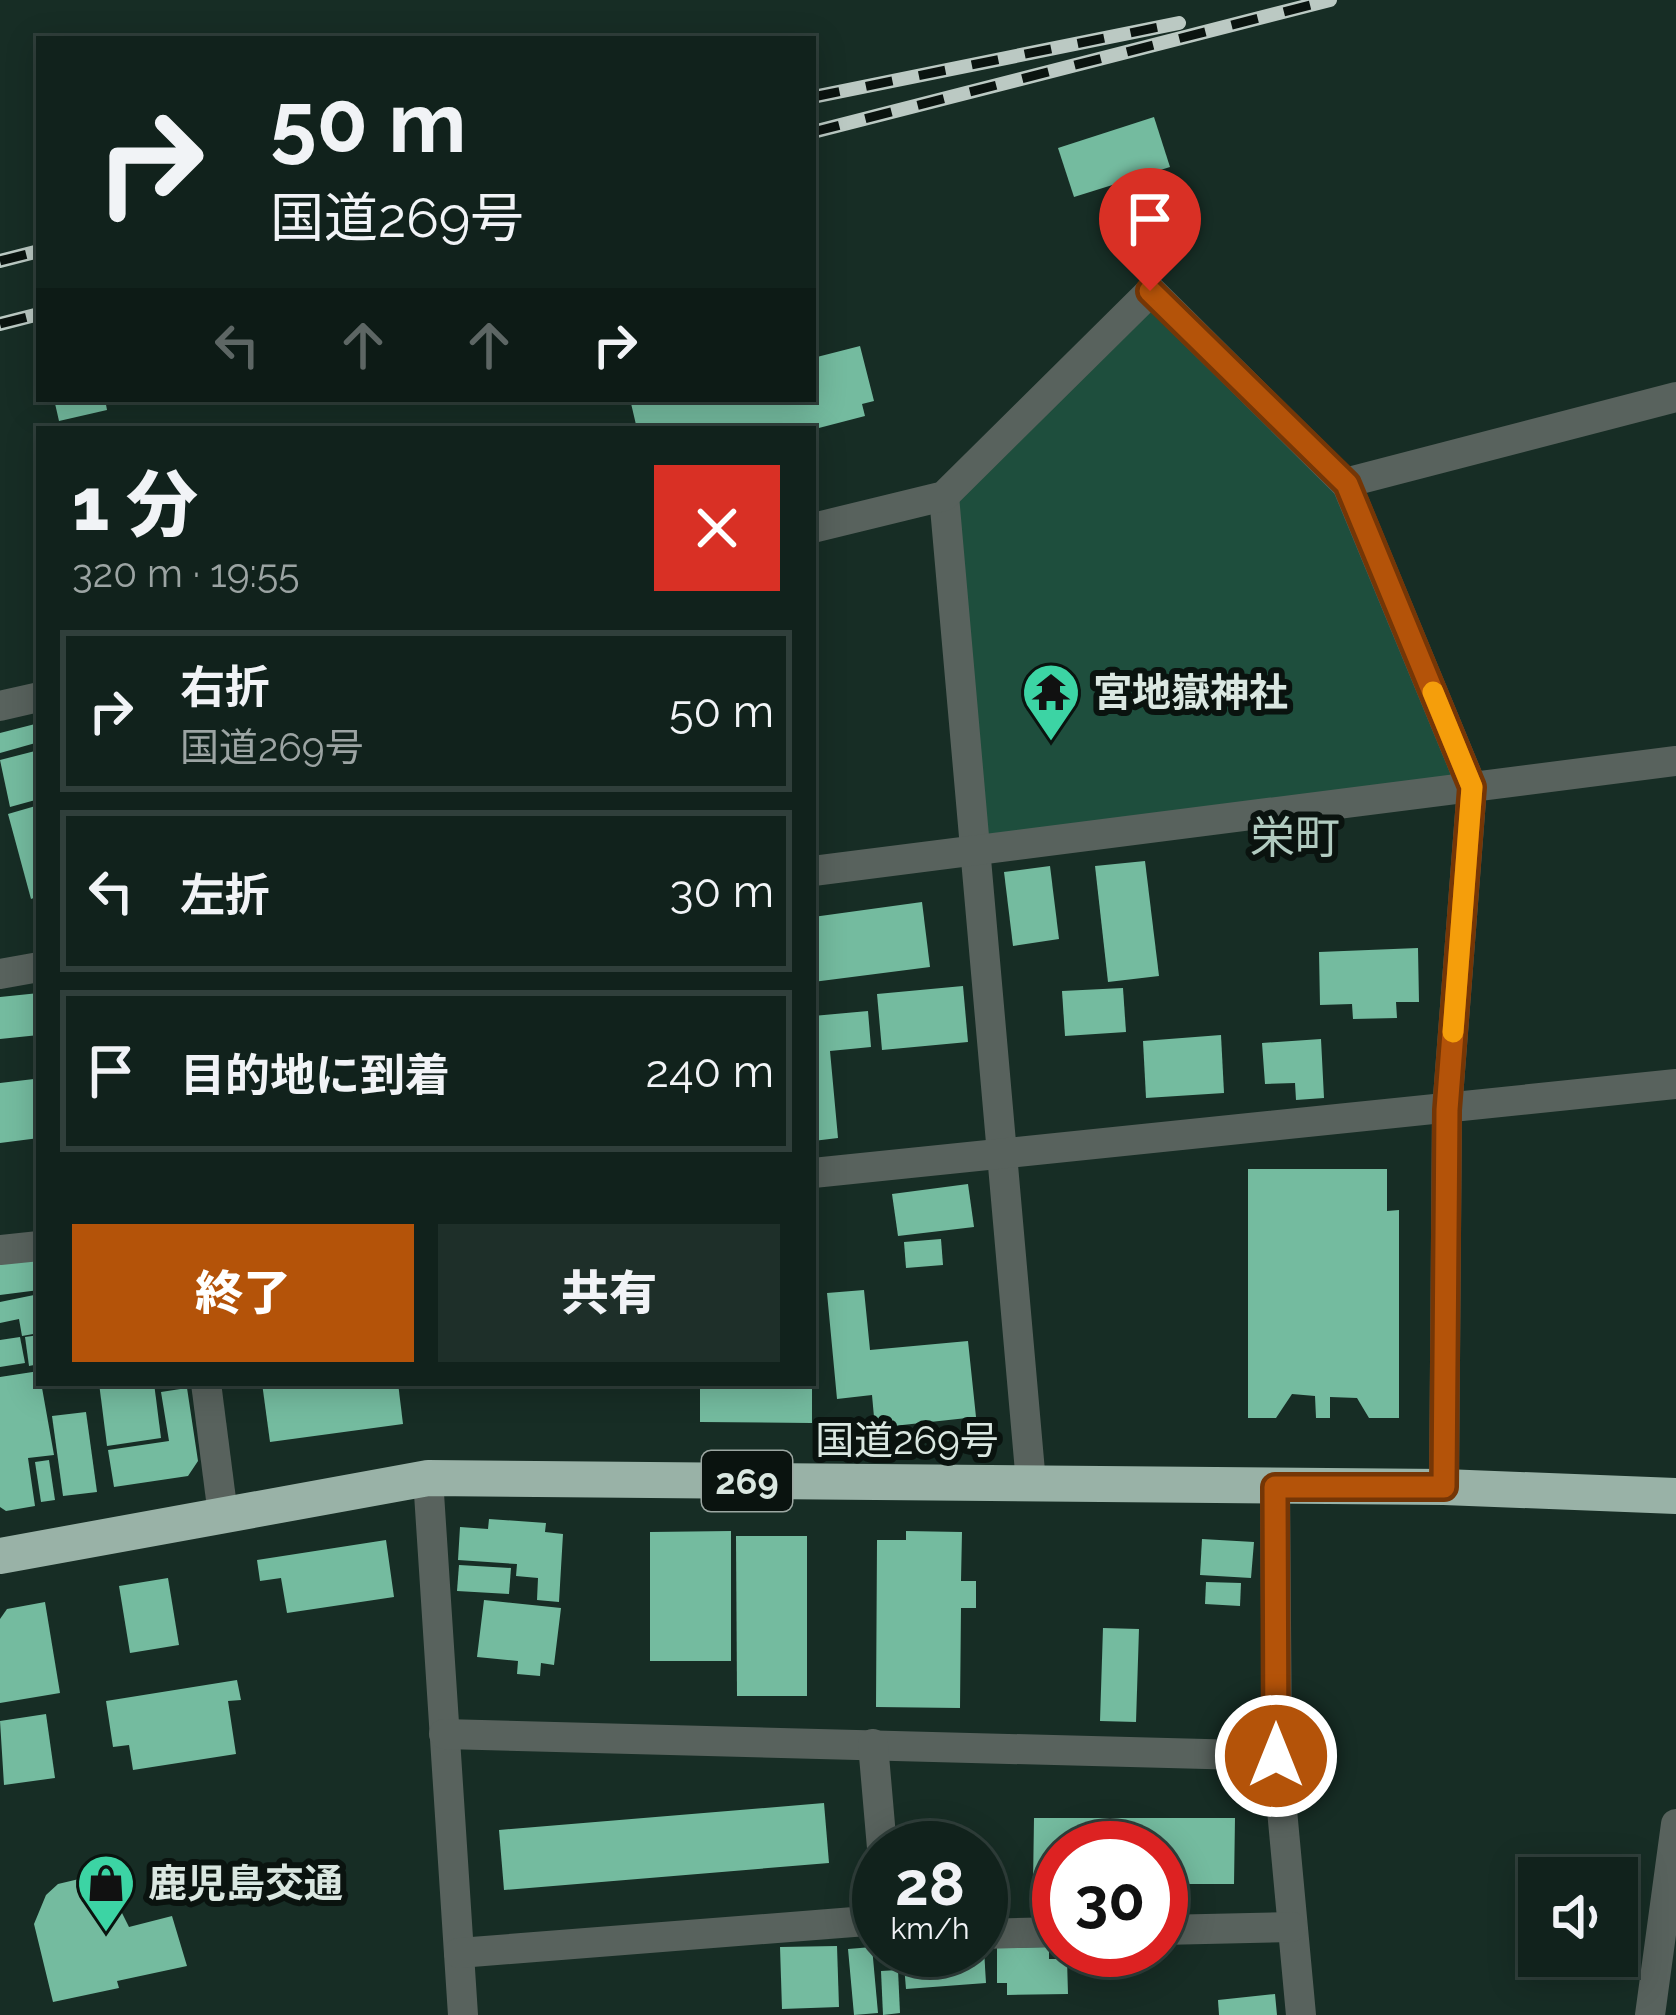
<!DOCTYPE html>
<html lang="ja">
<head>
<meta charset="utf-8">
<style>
	body { margin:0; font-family:Raleway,"Noto Sans JP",sans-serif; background:#1e2f29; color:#f1f3f6; height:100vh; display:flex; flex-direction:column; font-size:45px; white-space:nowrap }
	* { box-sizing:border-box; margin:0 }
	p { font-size:39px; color:#9ca4a3 }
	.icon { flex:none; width:66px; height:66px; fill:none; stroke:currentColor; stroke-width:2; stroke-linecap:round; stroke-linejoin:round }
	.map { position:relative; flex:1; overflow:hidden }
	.side { position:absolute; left:36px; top:426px; width:780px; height:960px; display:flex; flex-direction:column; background:#11221c; border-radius:0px; box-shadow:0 6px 30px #0003,0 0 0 3px #303f3b }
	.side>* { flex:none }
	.hud { position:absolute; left:36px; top:36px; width:780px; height:366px; border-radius:0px; box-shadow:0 6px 30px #0003,0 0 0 3px #303f3b; background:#11221c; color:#f1f3f6; overflow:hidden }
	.controls { position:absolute; left:1518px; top:1857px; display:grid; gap:24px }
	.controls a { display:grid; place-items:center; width:120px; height:120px; border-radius:0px; background:#11221c; box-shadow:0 6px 30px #0003,0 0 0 3px #303f3b; font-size:60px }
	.speed { position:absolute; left:852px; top:1821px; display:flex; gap:24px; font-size:60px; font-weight:700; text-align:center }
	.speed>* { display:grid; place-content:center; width:156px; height:156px; border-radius:50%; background:#11221c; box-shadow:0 6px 30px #0003,0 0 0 3px #303f3b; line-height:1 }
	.speed small { font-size:30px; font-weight:400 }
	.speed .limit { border:18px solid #d22; background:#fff; color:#111 }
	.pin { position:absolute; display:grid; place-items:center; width:102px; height:102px; color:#fff; margin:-123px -51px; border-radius:50% 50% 50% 0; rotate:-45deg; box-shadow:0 0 12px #0007 }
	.pin .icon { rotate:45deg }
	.me { position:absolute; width:132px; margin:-66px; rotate:0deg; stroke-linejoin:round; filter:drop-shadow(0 0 9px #0008) }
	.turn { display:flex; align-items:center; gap:42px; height:252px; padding:0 36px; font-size:54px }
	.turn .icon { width:156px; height:156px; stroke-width:2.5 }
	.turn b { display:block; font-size:84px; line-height:102px }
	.lanes { display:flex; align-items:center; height:114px; padding:0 36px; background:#0003; justify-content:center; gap:60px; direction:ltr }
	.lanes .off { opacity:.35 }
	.round { display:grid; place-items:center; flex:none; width:126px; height:126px; border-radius:0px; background:#1e2f29 }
	.head { display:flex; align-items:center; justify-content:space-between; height:204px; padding:0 36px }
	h1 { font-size:72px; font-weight:800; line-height:90px }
	.cta { display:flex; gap:24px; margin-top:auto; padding:24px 36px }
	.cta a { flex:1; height:138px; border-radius:0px; background:#b45309; color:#fff; font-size:48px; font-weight:800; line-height:138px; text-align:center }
	.cta a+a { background:#1e2f29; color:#f1f3f6 }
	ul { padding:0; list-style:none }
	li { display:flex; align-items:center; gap:36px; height:162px; margin:0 24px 18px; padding:0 12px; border:6px solid #303f3b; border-radius:0px }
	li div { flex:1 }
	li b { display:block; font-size:45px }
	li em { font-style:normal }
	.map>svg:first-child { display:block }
	.green { fill:#1e4e3d }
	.building { fill:#74bb9f }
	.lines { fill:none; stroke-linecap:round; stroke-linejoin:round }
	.minor { stroke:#58625d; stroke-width:30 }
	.highway { stroke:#99b2a7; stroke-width:36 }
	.rail-casing { stroke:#bbc9c3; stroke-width:14 }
	.rail { stroke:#0a130f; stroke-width:9; stroke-dasharray:27; stroke-linecap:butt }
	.route-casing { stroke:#753606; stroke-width:30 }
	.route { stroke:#b45309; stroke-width:21 }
	.slow { stroke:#f59e0b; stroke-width:21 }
	.labels { text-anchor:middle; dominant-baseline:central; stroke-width:12; stroke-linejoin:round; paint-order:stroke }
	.shield { fill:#0a130f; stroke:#9ca7a2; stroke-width:3 }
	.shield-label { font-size:36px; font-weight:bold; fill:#dae7e1 }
	.poi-label { font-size:39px; font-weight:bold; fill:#dae7e1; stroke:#0a130f; text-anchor:start }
	.street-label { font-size:39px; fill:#dae7e1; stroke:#0a130f }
	.quarter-label { font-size:45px; fill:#b1cbc0; stroke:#0a130f }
</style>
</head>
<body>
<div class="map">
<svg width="1676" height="2015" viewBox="0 0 1676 2015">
	<rect width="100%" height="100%" fill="#172d25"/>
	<path class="green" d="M1151 291 1347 485 1472 787 975 850 944 496Z"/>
	<g class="building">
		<path d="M1154 117 1170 167 1074 197 1058 148Z"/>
		<path d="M860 346 874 401 862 404 865 416 815 429H637L630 399H813V358Z"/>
		<path d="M54 399H105L107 410 59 421Z"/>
		<path d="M39 723V742L0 753V733Z"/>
		<path d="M39 750V799L10 807 0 760Z"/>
		<path d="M39 805V896L31 899 8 814Z"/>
		<path d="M1145 861 1159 976 1108 982 1095 866Z"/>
		<path d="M1050 866 1059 939 1013 946 1004 872Z"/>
		<path d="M922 902 930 967 813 982V917Z"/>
		<path d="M1418 948 1419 1002H1396L1397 1018 1353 1019 1352 1004 1320 1005 1319 952Z"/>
		<path d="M963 986 968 1042 882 1050 877 994Z"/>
		<path d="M1123 988 1126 1032 1065 1036 1062 991Z"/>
		<path d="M39 993V1035L0 1039V997Z"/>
		<path d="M868 1011 871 1047 830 1051 838 1138 813 1141V1016Z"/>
		<path d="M1221 1035 1224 1093 1146 1098 1143 1041Z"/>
		<path d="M1321 1039 1324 1098 1296 1100 1295 1083 1265 1084 1262 1043Z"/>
		<path d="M34 1079 39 1138 0 1143V1083Z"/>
		<path d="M1248 1169H1387V1211L1399 1210V1418H1369L1357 1398 1330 1397V1418H1316L1315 1396 1292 1394 1276 1418H1248Z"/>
		<path d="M968 1184 974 1227 898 1236 892 1194Z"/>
		<path d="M941 1239 943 1265 906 1268 904 1242Z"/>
		<path d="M39 1256V1290L0 1295V1262Z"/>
		<path d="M864 1290 870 1350 968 1341 976 1417 875 1428 872 1395 837 1399 827 1293Z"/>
		<path d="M39 1294V1333L22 1336 19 1319 0 1323V1302Z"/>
		<path d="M39 1335V1364L29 1366 25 1337Z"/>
		<path d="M20 1337 25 1363 0 1367V1340Z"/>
		<path d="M39 1371 54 1455 28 1458 35 1506 6 1511 0 1507V1377Z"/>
		<path d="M99 1383H154L161 1438 107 1446Z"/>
		<path d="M262 1383H398L403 1424 270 1442Z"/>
		<path d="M700 1383H812V1423L700 1422Z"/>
		<path d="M187 1388 198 1461 188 1476 114 1487 108 1450 169 1441 161 1392Z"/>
		<path d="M86 1412 97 1492 63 1496 52 1416Z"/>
		<path d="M49 1460 55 1500 41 1502 35 1462Z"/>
		<path d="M489 1519 546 1523 545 1532 563 1534 559 1602 537 1600 538 1578 516 1576 517 1564 458 1560 460 1527 488 1529Z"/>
		<path d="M731 1531V1661H650V1532Z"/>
		<path d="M906 1531 962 1532 961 1581H976V1608H961L960 1708 876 1707 877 1540H906Z"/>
		<path d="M736 1536H807V1696H737Z"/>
		<path d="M1202 1539 1254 1542 1251 1578 1200 1575Z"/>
		<path d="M386 1540 394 1597 287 1613 281 1578 260 1581 257 1560Z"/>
		<path d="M459 1565 511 1568 509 1594 457 1591Z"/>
		<path d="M168 1578 179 1645 130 1653 119 1586Z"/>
		<path d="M1206 1582 1241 1583 1240 1606 1205 1604Z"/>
		<path d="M484 1600 561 1608 554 1665 541 1663 540 1676 517 1674 518 1661 477 1657Z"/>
		<path d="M45 1602 60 1693 0 1703V1619L7 1609Z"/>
		<path d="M1103 1628 1139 1629 1136 1722 1100 1721Z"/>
		<path d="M237 1680 241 1700 228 1701 236 1754 133 1770 129 1745 113 1747 106 1701Z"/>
		<path d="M46 1714 55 1778 4 1785 0 1721Z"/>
		<path d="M824 1803 829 1863 504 1890 499 1830Z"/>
		<path d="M1034 1818H1235L1234 1884H1161V1848H1059V1884H1033Z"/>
		<path d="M79 1879 113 1895 129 1927 172 1916 187 1966 117 1981 119 1988 53 2002 34 1924 46 1895 58 1884Z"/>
		<path d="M837 1946 839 2007 782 2009 780 1947Z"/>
		<path d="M872 1947 878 2013 854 2015 848 1949Z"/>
		<path d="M1049 1947V1959H1067L1068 1994 1007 1995V1983H997V1948Z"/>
		<path d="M984 1950 986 1983 906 1989 903 1953Z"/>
		<path d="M898 1970 900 2013 883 2015 881 1971Z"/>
		<path d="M1275 1994 1277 2015H1219L1218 2000Z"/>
	</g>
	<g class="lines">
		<g class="minor">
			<path d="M1345 483 1676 397"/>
			<path d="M944 496 1031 1483"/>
			<path d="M813 528 944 496 1151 291 1347 485 1472 787 1447 1110 1444 1487"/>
			<path d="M0 706 39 697"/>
			<path d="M813 871 1676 761"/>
			<path d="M0 974 39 967"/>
			<path d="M813 1173 1676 1084"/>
			<path d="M0 1250 39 1246"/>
			<path d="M206 1383 223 1515"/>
			<path d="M428 1478 463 2015"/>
			<path d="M1275 1487 1277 1756 1301 2015"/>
			<path d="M444 1734 1277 1756"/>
			<path d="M873 1744 882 1848"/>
			<path d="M1161 1930 1292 1927"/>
			<path d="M981 1934 1059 1932"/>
			<path d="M459 1953 879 1920"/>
			<path d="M1650 2015 1676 1824"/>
		</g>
		<path class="highway" d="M0 1556 428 1478 1444 1487 1676 1496"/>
		<g class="rail-casing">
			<g id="rail">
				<path d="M813 97 1179 23"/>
				<path d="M813 132 1330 0"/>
				<path d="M0 261 39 251"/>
				<path d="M0 324 39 314"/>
			</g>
		</g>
		<use href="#rail" class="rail"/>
	</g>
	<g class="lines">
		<g class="route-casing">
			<path id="route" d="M1150 291 1347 484 1472 787 1447 1110 1444 1487H1275L1276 1756"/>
		</g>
		<use href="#route" class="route"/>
		<path class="slow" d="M1433 692 1472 787 1453 1032"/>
	</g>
	<defs>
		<g id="temple-pin" transform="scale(3)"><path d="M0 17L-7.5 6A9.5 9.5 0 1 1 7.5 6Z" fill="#3cd4a4" stroke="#0a130f"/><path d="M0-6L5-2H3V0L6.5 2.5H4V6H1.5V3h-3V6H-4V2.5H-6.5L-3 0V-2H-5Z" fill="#111"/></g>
		<g id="shop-pin" transform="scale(3)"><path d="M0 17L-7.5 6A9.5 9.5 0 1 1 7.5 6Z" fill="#3cd4a4" stroke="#0a130f"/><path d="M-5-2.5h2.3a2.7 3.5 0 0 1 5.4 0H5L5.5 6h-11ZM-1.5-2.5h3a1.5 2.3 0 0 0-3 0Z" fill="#111"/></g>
	</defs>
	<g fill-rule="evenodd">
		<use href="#temple-pin" x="1051" y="692"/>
		<use href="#shop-pin" x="106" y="1883"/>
	</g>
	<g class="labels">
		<rect class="shield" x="702" y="1451" width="90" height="60" rx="9"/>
		<g class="shield-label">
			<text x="747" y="1481">269</text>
		</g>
		<g class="poi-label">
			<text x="1093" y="692">宮地嶽神社</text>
			<text x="148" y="1883">鹿児島交通</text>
		</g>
		<g class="street-label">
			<text x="907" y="1440">国道269号</text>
		</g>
		<g class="quarter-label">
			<text x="1295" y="837">栄町</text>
		</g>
	</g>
</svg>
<div class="controls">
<a><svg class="icon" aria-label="sound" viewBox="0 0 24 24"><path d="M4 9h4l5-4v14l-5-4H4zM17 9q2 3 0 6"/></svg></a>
</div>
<div class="speed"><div>28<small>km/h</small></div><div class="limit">30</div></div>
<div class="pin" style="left:1150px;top:291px;background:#d93025"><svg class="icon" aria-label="arrive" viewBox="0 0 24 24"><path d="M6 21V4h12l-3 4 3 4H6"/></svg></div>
<svg class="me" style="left:1276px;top:1756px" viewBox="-20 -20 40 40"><circle r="17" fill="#b45309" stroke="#fff" stroke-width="3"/><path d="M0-11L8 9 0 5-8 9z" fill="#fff"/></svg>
<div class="hud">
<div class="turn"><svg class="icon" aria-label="right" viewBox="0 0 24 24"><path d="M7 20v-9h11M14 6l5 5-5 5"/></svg><div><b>50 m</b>国道269号</div></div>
<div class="lanes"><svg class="icon off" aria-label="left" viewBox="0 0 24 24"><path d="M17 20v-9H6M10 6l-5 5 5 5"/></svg><svg class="icon off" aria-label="ahead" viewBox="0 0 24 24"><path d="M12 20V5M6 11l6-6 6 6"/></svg><svg class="icon off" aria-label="ahead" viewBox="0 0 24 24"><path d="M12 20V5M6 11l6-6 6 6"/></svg><svg class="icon" aria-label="right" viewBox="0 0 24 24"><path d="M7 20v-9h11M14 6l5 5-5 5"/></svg></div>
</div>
<section class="side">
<div class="head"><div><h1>1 分</h1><p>320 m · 19:55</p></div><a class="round" style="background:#d93025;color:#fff"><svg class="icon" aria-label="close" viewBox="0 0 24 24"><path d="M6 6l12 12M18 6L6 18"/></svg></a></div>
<ul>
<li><svg class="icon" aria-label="right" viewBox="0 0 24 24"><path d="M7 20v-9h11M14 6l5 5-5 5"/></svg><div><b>右折</b><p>国道269号</p></div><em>50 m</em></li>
<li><svg class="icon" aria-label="left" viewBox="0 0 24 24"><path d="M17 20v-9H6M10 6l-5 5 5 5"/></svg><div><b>左折</b></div><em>30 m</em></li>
<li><svg class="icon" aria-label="arrive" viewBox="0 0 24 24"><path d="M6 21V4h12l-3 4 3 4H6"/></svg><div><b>目的地に到着</b></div><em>240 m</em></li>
</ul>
<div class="cta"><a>終了</a><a>共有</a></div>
</section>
</div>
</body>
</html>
